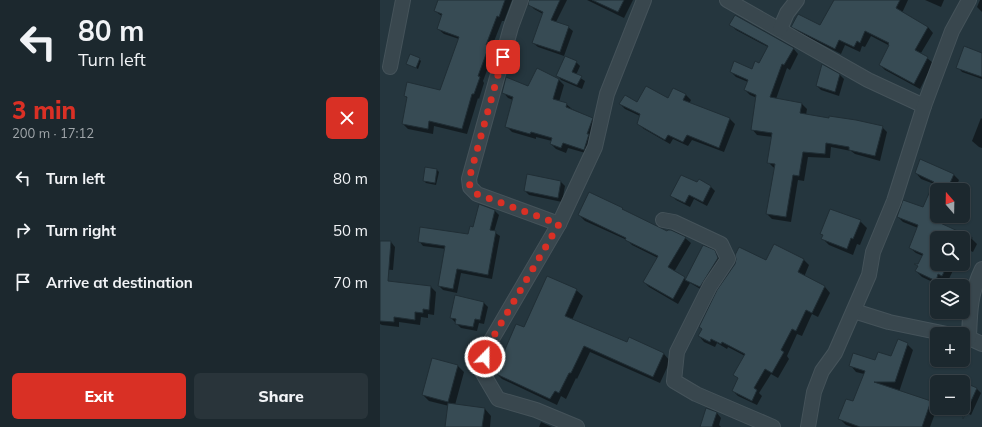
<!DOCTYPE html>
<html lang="en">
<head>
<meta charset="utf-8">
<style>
	body { margin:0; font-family:Mulish,sans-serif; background:#29343a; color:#f1f3f6; height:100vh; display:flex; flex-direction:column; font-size:15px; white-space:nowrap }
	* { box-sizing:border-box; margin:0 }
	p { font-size:13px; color:#a0a6aa }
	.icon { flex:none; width:22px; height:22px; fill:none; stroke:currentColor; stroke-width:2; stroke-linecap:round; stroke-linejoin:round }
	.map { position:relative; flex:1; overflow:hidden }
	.panel { display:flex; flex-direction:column; background:#1c282e; width:380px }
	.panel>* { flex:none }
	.guide { background:#1c282e; color:#f1f3f6; overflow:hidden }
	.needle { width:26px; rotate:340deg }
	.tools { position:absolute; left:550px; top:183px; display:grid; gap:8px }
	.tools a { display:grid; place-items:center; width:40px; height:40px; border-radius:6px; background:#1c282e; box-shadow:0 1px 3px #0004,0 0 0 1px #3a444a; font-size:20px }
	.pin { position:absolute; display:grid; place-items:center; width:34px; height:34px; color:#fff; margin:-17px; border-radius:8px; box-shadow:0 2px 6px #0006 }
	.me { position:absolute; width:44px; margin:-22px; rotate:22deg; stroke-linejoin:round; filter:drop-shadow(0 0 3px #0008) }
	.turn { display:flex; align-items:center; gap:14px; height:84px; padding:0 12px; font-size:18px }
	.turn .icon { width:52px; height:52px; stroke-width:2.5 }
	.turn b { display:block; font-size:28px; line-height:34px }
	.round { display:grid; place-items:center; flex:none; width:42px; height:42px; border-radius:6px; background:#29343a }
	.overview { display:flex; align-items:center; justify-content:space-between; height:68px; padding:0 12px }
	h1 { font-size:24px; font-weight:800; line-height:30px; color:#d93025 }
	.action { display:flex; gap:8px; margin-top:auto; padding:8px 12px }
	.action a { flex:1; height:46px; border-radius:6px; background:#d93025; color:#fff; font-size:16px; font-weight:800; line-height:46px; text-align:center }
	.action a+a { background:#29343a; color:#f1f3f6 }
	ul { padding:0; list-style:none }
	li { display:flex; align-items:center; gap:12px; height:52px; padding:0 12px }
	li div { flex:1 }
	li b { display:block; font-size:15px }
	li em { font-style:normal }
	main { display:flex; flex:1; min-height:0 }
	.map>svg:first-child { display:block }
	.shadow { fill:#0007 }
	.building { fill:#374b54; stroke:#202e35 }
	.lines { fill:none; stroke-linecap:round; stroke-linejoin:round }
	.minor-casing { stroke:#45535a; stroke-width:16 }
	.minor { stroke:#39474e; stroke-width:14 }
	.route { stroke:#d93025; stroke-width:7; stroke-dasharray:0 12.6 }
</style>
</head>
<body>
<main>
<section class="panel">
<div class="guide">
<div class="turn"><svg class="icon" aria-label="left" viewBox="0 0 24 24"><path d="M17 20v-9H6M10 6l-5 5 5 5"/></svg><div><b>80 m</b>Turn left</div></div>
</div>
<div class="overview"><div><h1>3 min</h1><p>200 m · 17:12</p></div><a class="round" style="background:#d93025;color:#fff"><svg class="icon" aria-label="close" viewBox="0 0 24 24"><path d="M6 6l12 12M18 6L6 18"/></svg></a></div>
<ul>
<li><svg class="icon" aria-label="left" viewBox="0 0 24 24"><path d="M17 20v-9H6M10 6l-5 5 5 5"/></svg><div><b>Turn left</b></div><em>80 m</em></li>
<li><svg class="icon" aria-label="right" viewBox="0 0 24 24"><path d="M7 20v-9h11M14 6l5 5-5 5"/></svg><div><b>Turn right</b></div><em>50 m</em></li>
<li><svg class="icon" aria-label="arrive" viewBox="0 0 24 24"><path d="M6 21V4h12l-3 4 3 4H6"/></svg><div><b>Arrive at destination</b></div><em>70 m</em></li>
</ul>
<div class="action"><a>Exit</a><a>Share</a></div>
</section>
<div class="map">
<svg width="602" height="427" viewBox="0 0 602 427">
	<rect width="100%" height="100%" fill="#25363e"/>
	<g class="shadow">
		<path d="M59 0H132L124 21H122L111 49 114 52 103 81 104 83 99 99 98 98 87 134 54 126 53 134 28 129 23 124 28 99 25 96 61 92 79 39 64 34 58 29 63 17 55 11Z"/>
		<path d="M152 0H187L176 22 188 27 193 31 184 56 158 47 153 43 163 14 154 9 150 5Z"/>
		<path d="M207 0H253L244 18Z"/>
		<path d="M458 0H528L522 13 548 27 553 33 541 53 553 63 540 89 505 70 500 65 510 46 491 36 485 47 482 46 480 52 465 45 461 54 418 32 412 26H441Z"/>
		<path d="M545 0H564L561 7Z"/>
		<path d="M600 0H602V12L597 7Z"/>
		<path d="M351 25 413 48 418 54 410 70 407 68 396 99 422 104 427 109 426 115 502 127 507 132 500 161 475 154 471 151 451 147 450 158 428 157 424 181 418 180 411 222 392 219 387 214 395 168 393 167 388 162 393 137 377 135 372 129 377 98 370 95 365 90 368 82 356 77 351 72 373 70 379 64 388 47 356 30Z"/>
		<path d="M602 54V79L582 72 578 67Z"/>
		<path d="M39 59 41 61 38 69 27 63Z"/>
		<path d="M196 62 200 66 196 75 205 81 202 89 181 80 177 75Z"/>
		<path d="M443 65 460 75 464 79 459 96 441 90 437 86Z"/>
		<path d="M179 80 184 85 179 102 186 104 192 109 212 118 217 124 209 154 188 148 186 153 176 149 171 144 172 141 156 137V139L132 132 126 126 133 100 128 98 123 92Z"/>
		<path d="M293 89 306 95 311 100 309 104 350 119 355 124 344 152 312 140 308 146 293 139 290 144 264 129 258 124 260 116 245 109 240 104 289 100Z"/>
		<path d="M601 118 602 119V148L599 147 592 141Z"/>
		<path d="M57 170 59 172 56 185 46 183 44 181Z"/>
		<path d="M536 173 574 175 579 180 575 190H557V216H564L562 225 591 238 597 244 593 252 584 248 583 249V238H557V264H576L568 281 564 279 561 286 542 277 536 271 543 256 536 253 530 248 538 228 523 222 518 217 543 208 554 184 541 179Z"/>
		<path d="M181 182 185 186 182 202 149 195 145 191Z"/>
		<path d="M317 184 331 187 335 191 327 206 314 199 310 207 296 200 292 196Z"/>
		<path d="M242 209 246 212 287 232 305 238 311 243 294 272 307 280 334 251 339 256 342 263 324 291 310 283 298 304 269 287 264 282 278 258 252 245 247 240 205 221 199 215Z"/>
		<path d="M115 211 119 215 114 232 120 236 112 279 81 273 77 293 63 290 59 286 66 249 43 246 39 241 89 236Z"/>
		<path d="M480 221 487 228 480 245 477 244 473 255 449 245 443 239Z"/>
		<path d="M0 242H11L15 247 13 270 0 269Z"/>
		<path d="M424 260 429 265 424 277 445 287 450 293 438 317 432 314 422 336 417 334 407 356 409 359 398 378 391 374 379 393 382 396 377 405 358 396 353 391 359 379 354 374 365 356 348 347 347 349 337 343 335 347 324 342 319 336 322 329 320 327 386 262Z"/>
		<path d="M0 281 51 287 56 292 54 315 48 314V318L41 317 40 325 19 322V327L2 325 0 324Z"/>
		<path d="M196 290 203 296 192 320 247 343 249 339 284 354 290 361 280 383 210 352 197 379 196 378 186 399 181 396 177 405 122 379 115 372 119 365 116 362 145 329Z"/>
		<path d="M104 303 108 307 104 324 99 323 97 331 81 328 71 318Z"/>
		<path d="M527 344 533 350 519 392 551 402 557 408 550 427H472L466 425 460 419 474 403 484 374 476 372 471 366 512 357Z"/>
		<path d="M77 365 84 372 75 405 105 409 111 416 110 427H66L69 406 49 401 43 395Z"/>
		<path d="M570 377 582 382H567Z"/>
		<path d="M583 383 597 389 601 393 591 415 575 408H583Z"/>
		<path d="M337 413 341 418 339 425 341 427H321Z"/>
		<path d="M161 422 172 427H159Z"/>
	</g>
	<g class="building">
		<path d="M58 0H125L119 17 117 16 106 45 109 46 98 76 100 77 94 94H92L82 129 49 121 48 129 22 124 27 97 24 96 27 82 60 90 79 37 57 29 62 14 54 11Z"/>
		<path d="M149 0H180L171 20 189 26 180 52 152 43 163 12 148 5Z"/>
		<path d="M212 0H244L238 12Z"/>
		<path d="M454 0H520L516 8 548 27 535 50 548 57 534 84 499 65 509 45 508 44 509 43 485 31 480 43 477 41 474 47 459 40 455 49 411 27 418 14 440 25Z"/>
		<path d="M355 15 414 48 404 65 402 64 390 97 422 103 420 113 449 118V116L476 120 503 126 495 156 469 150V147L446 143 445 154 423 152 419 176 413 175 406 217 386 214 395 164 387 163 392 133 371 130 376 95 364 90 368 80 350 72 354 61 372 69 375 61 379 63 388 46 349 25Z"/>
		<path d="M584 46 602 53V77L576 68Z"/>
		<path d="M30 54 40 58 36 68 26 64Z"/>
		<path d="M185 56 197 61 192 72 202 76 197 85 176 76Z"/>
		<path d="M442 64 460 74 455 92 436 86Z"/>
		<path d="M157 68 179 79 173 99 187 103 186 107 213 118 207 134H209L204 150 183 143 181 148 170 144 172 138 151 132 150 134 125 127 133 97 122 93 126 77 148 86Z"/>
		<path d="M266 86 288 98 293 88 306 94 303 100 350 118 339 148 307 135 303 142 288 135 285 140 257 124 260 114 239 104 245 95 257 102Z"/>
		<path d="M540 159 574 174 567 190H557L556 221 593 238H557V264H568L562 276 558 274 556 281 535 271 538 266 534 264H538L543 254 529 248 538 225 517 217 523 200 543 207 554 182 535 173Z"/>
		<path d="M45 167 57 169 55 183 43 181Z"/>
		<path d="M147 174 181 181 178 198 144 191Z"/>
		<path d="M301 175 317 182 319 179 331 186 323 202 309 195 305 203 290 196Z"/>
		<path d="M209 192 243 208 242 209 287 231 288 230H291L306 237 288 267 305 277 293 299 263 282 278 256 245 240 246 238 198 215Z"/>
		<path d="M99 204 115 210 110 230 116 231 108 275 77 269 73 289 58 286 65 246 38 242 40 227 88 234 90 226 93 227Z"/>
		<path d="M450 209 481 220 473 239 471 238 467 249 441 239 443 235 440 234Z"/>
		<path d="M0 241H11L8 281 51 286 49 310 43 309V313L35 312V320L14 317V322L0 321Z"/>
		<path d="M394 244 424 259 418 272 445 286 432 313 426 310 416 331 412 329 401 350 404 352 392 373 385 369 374 388 377 390 372 401 352 391 358 378 353 375 365 354 342 342 341 344 331 339 330 342 318 336 322 329 319 327 337 290 355 264 356 259 355 255 359 247 386 260Z"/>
		<path d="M323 245 335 250 338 258 320 287 305 280Z"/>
		<path d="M167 276 197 289 185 316 247 342 249 337 284 353 273 377 204 346 191 373H189L179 393 175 391 170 399 114 373 118 364 114 362 119 352 123 354 136 324 144 327Z"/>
		<path d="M75 295 104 302 100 320 95 319 93 327 75 324 76 319 70 318Z"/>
		<path d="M518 339 528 343 515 382H494L551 401 542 427H480L458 419 466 399 473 401 485 371 469 366 473 353 495 360 498 352 511 356Z"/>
		<path d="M52 358 78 365 68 402 42 395Z"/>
		<path d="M583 382 597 388 583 419Z"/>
		<path d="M68 403 105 408 102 427H65Z"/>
		<path d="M326 408 337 412 332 427H320Z"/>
	</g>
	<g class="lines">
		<g class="minor-casing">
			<g id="minor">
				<path d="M141 0 131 27 89 179 90 187 97 194 179 224"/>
				<path d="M347 0 488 80 544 106"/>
				<path d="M400 29 407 13 417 0"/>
				<path d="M10 67 23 0"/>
				<path d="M283 220 294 222 341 244 348 259 330 286 297 352 294 381 316 394 393 427"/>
				<path d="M474 311 509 322 567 334"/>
				<path d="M583 337 589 338 602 344"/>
				<path d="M589 338C590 311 590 294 602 269"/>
				<path d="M197 427 156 410 118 399 101 370 109 344 179 224 215 147 227 94 264 0"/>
				<path d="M428 427 434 392 442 371 455 353 489 275 493 252 514 201 544 106 572 31 589 0"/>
			</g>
		</g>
		<use href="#minor" class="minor"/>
	</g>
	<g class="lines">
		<path class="route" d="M105 357 109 344 179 224 97 194 90 187 89 179 123 57"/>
	</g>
</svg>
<div class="tools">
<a><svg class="needle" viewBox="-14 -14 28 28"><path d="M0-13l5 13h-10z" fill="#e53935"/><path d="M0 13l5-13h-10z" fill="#a0a6aa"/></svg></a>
<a><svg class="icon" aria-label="search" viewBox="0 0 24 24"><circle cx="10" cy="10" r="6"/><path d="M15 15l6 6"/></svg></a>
<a><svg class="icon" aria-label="layers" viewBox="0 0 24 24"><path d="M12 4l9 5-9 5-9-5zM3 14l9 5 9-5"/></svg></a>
<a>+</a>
<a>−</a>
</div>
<div class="pin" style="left:123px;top:57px;background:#d93025"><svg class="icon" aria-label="arrive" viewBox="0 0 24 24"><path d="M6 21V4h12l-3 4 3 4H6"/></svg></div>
<svg class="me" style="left:105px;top:357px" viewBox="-20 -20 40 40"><circle r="17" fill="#d93025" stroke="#fff" stroke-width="3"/><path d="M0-11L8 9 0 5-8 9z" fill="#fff"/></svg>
</div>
</main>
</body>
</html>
